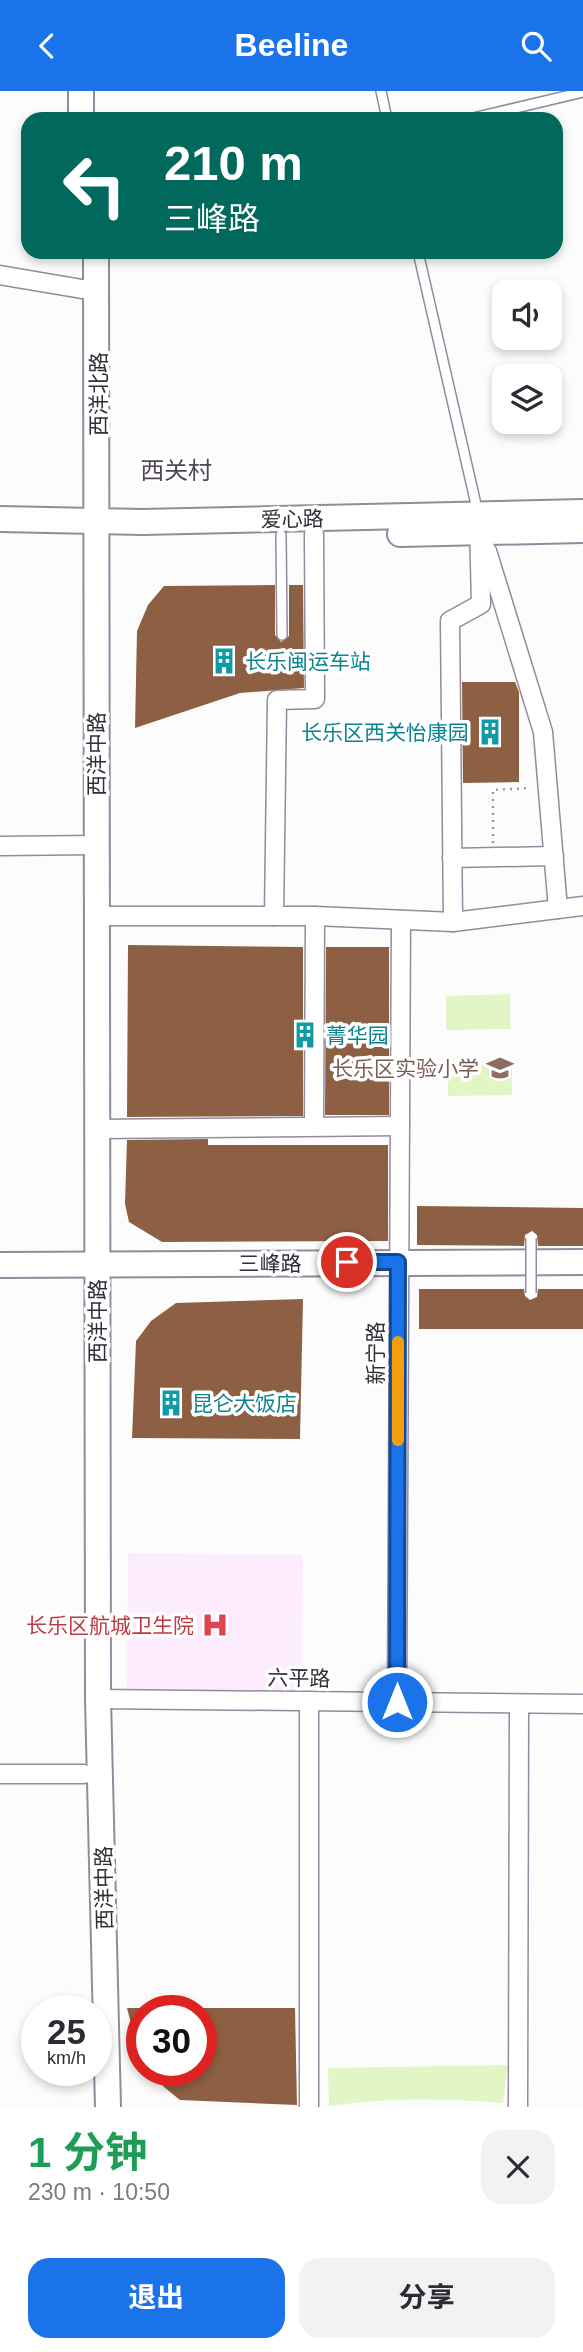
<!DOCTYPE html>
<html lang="zh">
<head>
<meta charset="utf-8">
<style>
	body { margin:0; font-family:Arial,"Noto Sans SC",sans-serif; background:#f2f2f3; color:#2b2b33; height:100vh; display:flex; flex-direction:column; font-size:26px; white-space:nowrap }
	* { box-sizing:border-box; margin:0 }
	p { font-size:23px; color:#7c7c81 }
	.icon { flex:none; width:38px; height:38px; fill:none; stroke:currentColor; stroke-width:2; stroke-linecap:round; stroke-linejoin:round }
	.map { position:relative; height:2016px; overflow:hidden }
	.side { display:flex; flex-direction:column; background:#fff; flex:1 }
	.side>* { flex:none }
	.top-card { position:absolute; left:21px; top:21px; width:542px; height:147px; border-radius:21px; box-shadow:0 4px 10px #0003; background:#00695c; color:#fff; overflow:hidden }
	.buttons { position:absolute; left:492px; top:189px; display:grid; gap:14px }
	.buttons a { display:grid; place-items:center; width:70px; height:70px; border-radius:14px; background:#fff; box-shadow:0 4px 10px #0003; font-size:35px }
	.speed { position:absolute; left:21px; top:1904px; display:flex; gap:14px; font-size:35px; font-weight:700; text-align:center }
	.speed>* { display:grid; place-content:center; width:91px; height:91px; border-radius:50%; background:#fff; box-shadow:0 4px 10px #0003; line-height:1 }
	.speed small { font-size:18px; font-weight:400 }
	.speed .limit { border:10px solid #d22; background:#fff; color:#111 }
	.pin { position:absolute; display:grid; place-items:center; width:60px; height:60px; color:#fff; margin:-30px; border:4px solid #fff; border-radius:50%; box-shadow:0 2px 7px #0007 }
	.me { position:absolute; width:77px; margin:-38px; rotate:0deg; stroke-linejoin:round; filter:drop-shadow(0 0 5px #0008) }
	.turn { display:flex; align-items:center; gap:24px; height:147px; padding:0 28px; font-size:32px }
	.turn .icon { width:91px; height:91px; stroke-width:2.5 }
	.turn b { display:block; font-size:49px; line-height:60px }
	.round { display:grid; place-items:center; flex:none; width:74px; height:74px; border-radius:21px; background:#f2f2f3 }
	.headline { display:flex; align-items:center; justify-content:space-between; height:119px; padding:0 28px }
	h1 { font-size:42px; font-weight:700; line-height:52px; color:#1e9e55 }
	.action { display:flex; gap:14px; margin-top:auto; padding:14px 28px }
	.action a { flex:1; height:80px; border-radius:21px; background:#1a73e8; color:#fff; font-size:28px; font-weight:700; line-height:80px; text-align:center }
	.action a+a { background:#f2f2f3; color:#2b2b33 }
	header { display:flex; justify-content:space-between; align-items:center; height:91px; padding:0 28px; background:#1a73e8; color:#fff; font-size:32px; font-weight:700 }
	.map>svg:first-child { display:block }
	.medical { fill:#fcecfe }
	.green { fill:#e1f5c5 }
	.building { fill:#8e6043 }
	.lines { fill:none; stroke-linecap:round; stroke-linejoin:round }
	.lane-casing { stroke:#948a9f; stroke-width:12 }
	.street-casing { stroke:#948a9f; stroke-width:21 }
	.secondary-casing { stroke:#948a9f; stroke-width:28 }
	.path { stroke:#9b989d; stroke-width:2.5; stroke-dasharray:2 5; stroke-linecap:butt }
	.lane { stroke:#fff; stroke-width:9 }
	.street { stroke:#fff; stroke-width:18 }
	.secondary { stroke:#fff; stroke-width:24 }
	.lane-bridge-casing { stroke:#948a9f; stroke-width:12; stroke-linecap:butt }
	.lane-bridge { stroke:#fff; stroke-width:9 }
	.route-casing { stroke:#114b97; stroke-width:18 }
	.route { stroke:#1a73e8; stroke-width:12 }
	.slow { stroke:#f59e0b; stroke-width:12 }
	.labels { text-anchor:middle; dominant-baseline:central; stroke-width:7; stroke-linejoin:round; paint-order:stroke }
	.street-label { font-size:21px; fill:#322d36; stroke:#fff }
	.culture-label { font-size:21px; fill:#0d838f; stroke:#fff; text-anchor:start }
	.education-label { font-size:21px; fill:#785e54; stroke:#fff; text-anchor:end }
	.health-label { font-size:21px; fill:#be3a42; stroke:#fff; text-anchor:end }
	.quarter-label { font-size:24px; fill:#504659; stroke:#fff }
</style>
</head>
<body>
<header><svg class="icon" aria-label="back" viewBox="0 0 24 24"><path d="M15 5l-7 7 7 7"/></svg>Beeline<svg class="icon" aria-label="search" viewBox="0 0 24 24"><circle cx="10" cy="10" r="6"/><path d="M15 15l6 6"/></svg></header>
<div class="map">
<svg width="583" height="2016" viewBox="0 0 583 2016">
	<rect width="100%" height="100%" fill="#fcfcfc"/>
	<path class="medical" d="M128 1462 303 1464 302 1605 127 1603Z"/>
	<g class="green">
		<path d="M510 903V938L446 939V905Z"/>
		<path d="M512 970V1004L448 1005V971Z"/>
		<path d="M508 1974 503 2012C443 2007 388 2007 329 2015L328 1977Z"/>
	</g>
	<g class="building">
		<path d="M275 494V544L281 551 289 545V494H303L304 597 240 602 135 637 137 540 148 514 164 495Z"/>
		<path d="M462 591H515L519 601V691L463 692Z"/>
		<path d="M128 854 303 856V1025L127 1026Z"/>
		<path d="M326 856H389V1024H325Z"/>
		<path d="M208 1048V1054H388V1150L162 1151 129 1131 125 1113 127 1049Z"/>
		<path d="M417 1115 583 1117V1155H538L537 1144 532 1140 525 1144 524 1155 417 1154Z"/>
		<path d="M419 1198H524L525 1205 530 1209 537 1206 538 1198H583V1238H419Z"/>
		<path d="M303 1208 300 1348 132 1347 136 1250 151 1230 176 1212Z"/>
		<path d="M127 1917H142V1958L138 1959Z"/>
		<path d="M201 1917H295L297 2014 180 2009 164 1996 152 1979H201Z"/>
	</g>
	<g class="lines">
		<g class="lane-casing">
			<g id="lane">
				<path d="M381 0 387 28"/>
				<path d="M469 28 583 1"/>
				<path d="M418 161 478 422"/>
				<path d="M281 444 282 544"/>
			</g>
		</g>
		<g class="street-casing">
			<g id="street">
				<path d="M0 184 82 198"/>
				<path d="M487 460 543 641 558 818"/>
				<path d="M0 755 96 754"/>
				<path d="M452 767 554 765"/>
				<path d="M96 825H315L453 831 583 815"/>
				<path d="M274 825 277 609 315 608 314 443"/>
				<path d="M453 831 450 530 481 513 479 431"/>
				<path d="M314 1035 315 825"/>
				<path d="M97 1038 400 1035"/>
				<path d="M98 1608 583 1613"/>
				<path d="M309 1610V2016"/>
				<path d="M397 1611 401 829"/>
				<path d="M0 1683H84"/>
				<path d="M518 2016 519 1613"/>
			</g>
		</g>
		<g class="secondary-casing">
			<g id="secondary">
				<path d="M81 0V28"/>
				<path d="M96 161 98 1608 108 2016"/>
				<path d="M0 428 142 431 583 421"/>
				<path d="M400 443 583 439"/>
				<path d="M0 1174 583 1171"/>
			</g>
		</g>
		<path class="path" d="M493 752V699L531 697"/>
		<use href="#lane" class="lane"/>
		<use href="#street" class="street"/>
		<use href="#secondary" class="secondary"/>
		<g class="lane-bridge-casing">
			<path id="lane-bridge" d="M531 1147V1202"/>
		</g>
		<use href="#lane-bridge" class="lane-bridge"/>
	</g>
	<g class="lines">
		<g class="route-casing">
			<path id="route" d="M347 1171H398L397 1611"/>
		</g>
		<use href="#route" class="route"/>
		<path class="slow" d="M398 1349V1251"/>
	</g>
	<defs>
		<g id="building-bare" transform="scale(2.1)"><path d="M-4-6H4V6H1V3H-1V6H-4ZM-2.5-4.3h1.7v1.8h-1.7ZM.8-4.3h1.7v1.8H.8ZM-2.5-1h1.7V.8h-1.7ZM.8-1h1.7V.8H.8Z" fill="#0f9aa8" stroke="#fff" stroke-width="2.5" paint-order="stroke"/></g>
		<g id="school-bare" transform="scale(2.1)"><path d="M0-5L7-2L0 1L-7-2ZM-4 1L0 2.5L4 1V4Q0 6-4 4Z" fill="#8d6e63" stroke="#fff" stroke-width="2.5" paint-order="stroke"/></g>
		<g id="hospital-bare" transform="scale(2.1)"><path d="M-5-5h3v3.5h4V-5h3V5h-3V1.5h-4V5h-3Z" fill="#e0444e" stroke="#fff" stroke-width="2.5" paint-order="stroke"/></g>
	</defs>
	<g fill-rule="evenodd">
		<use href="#building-bare" x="224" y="570"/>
		<use href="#building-bare" x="490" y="641"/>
		<use href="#building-bare" x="305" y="944"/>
		<use href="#school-bare" x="500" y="977"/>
		<use href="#building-bare" x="171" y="1312"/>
		<use href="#hospital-bare" x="215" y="1534"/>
	</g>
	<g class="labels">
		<g class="street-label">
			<text transform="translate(98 303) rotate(-90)">西洋北路</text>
			<text transform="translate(292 428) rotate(-1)">爱心路</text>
			<text transform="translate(96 663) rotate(-90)">西洋中路</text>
			<text x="270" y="1172">三峰路</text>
			<text transform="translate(97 1230) rotate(-90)">西洋中路</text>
			<text transform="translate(375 1262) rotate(-90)">新宁路</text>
			<text transform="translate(299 1587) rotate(1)">六平路</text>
			<text transform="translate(104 1797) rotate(-91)">西洋中路</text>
		</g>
		<g class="culture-label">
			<text x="245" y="570">长乐闽运车站</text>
			<text x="469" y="641" text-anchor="end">长乐区西关怡康园</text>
			<text x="326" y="944">菁华园</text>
			<text x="192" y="1312">昆仑大饭店</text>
		</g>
		<g class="education-label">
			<text x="479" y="977">长乐区实验小学</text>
		</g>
		<g class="health-label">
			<text x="194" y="1534">长乐区航城卫生院</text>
		</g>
		<g class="quarter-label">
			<text x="176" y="379">西关村</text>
		</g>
	</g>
</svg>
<div class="buttons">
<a><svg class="icon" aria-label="sound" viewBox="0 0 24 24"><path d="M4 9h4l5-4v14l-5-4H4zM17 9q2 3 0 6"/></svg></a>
<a><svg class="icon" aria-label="layers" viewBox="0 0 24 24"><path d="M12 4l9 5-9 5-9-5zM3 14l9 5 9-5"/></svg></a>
</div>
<div class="speed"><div>25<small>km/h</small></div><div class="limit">30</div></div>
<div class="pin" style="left:347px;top:1171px;background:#d93025"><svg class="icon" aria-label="arrive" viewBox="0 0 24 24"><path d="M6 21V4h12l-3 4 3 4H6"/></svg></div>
<svg class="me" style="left:397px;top:1611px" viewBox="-20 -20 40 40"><circle r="17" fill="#1a73e8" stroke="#fff" stroke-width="3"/><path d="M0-11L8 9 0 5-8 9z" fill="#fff"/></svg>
<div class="top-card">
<div class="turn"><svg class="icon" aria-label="left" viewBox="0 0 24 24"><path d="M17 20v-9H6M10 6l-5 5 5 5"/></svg><div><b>210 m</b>三峰路</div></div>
</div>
</div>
<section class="side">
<div class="headline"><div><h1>1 分钟</h1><p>230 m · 10:50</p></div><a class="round"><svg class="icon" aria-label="close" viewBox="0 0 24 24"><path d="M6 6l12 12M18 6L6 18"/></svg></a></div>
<div class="action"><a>退出</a><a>分享</a></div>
</section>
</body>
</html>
